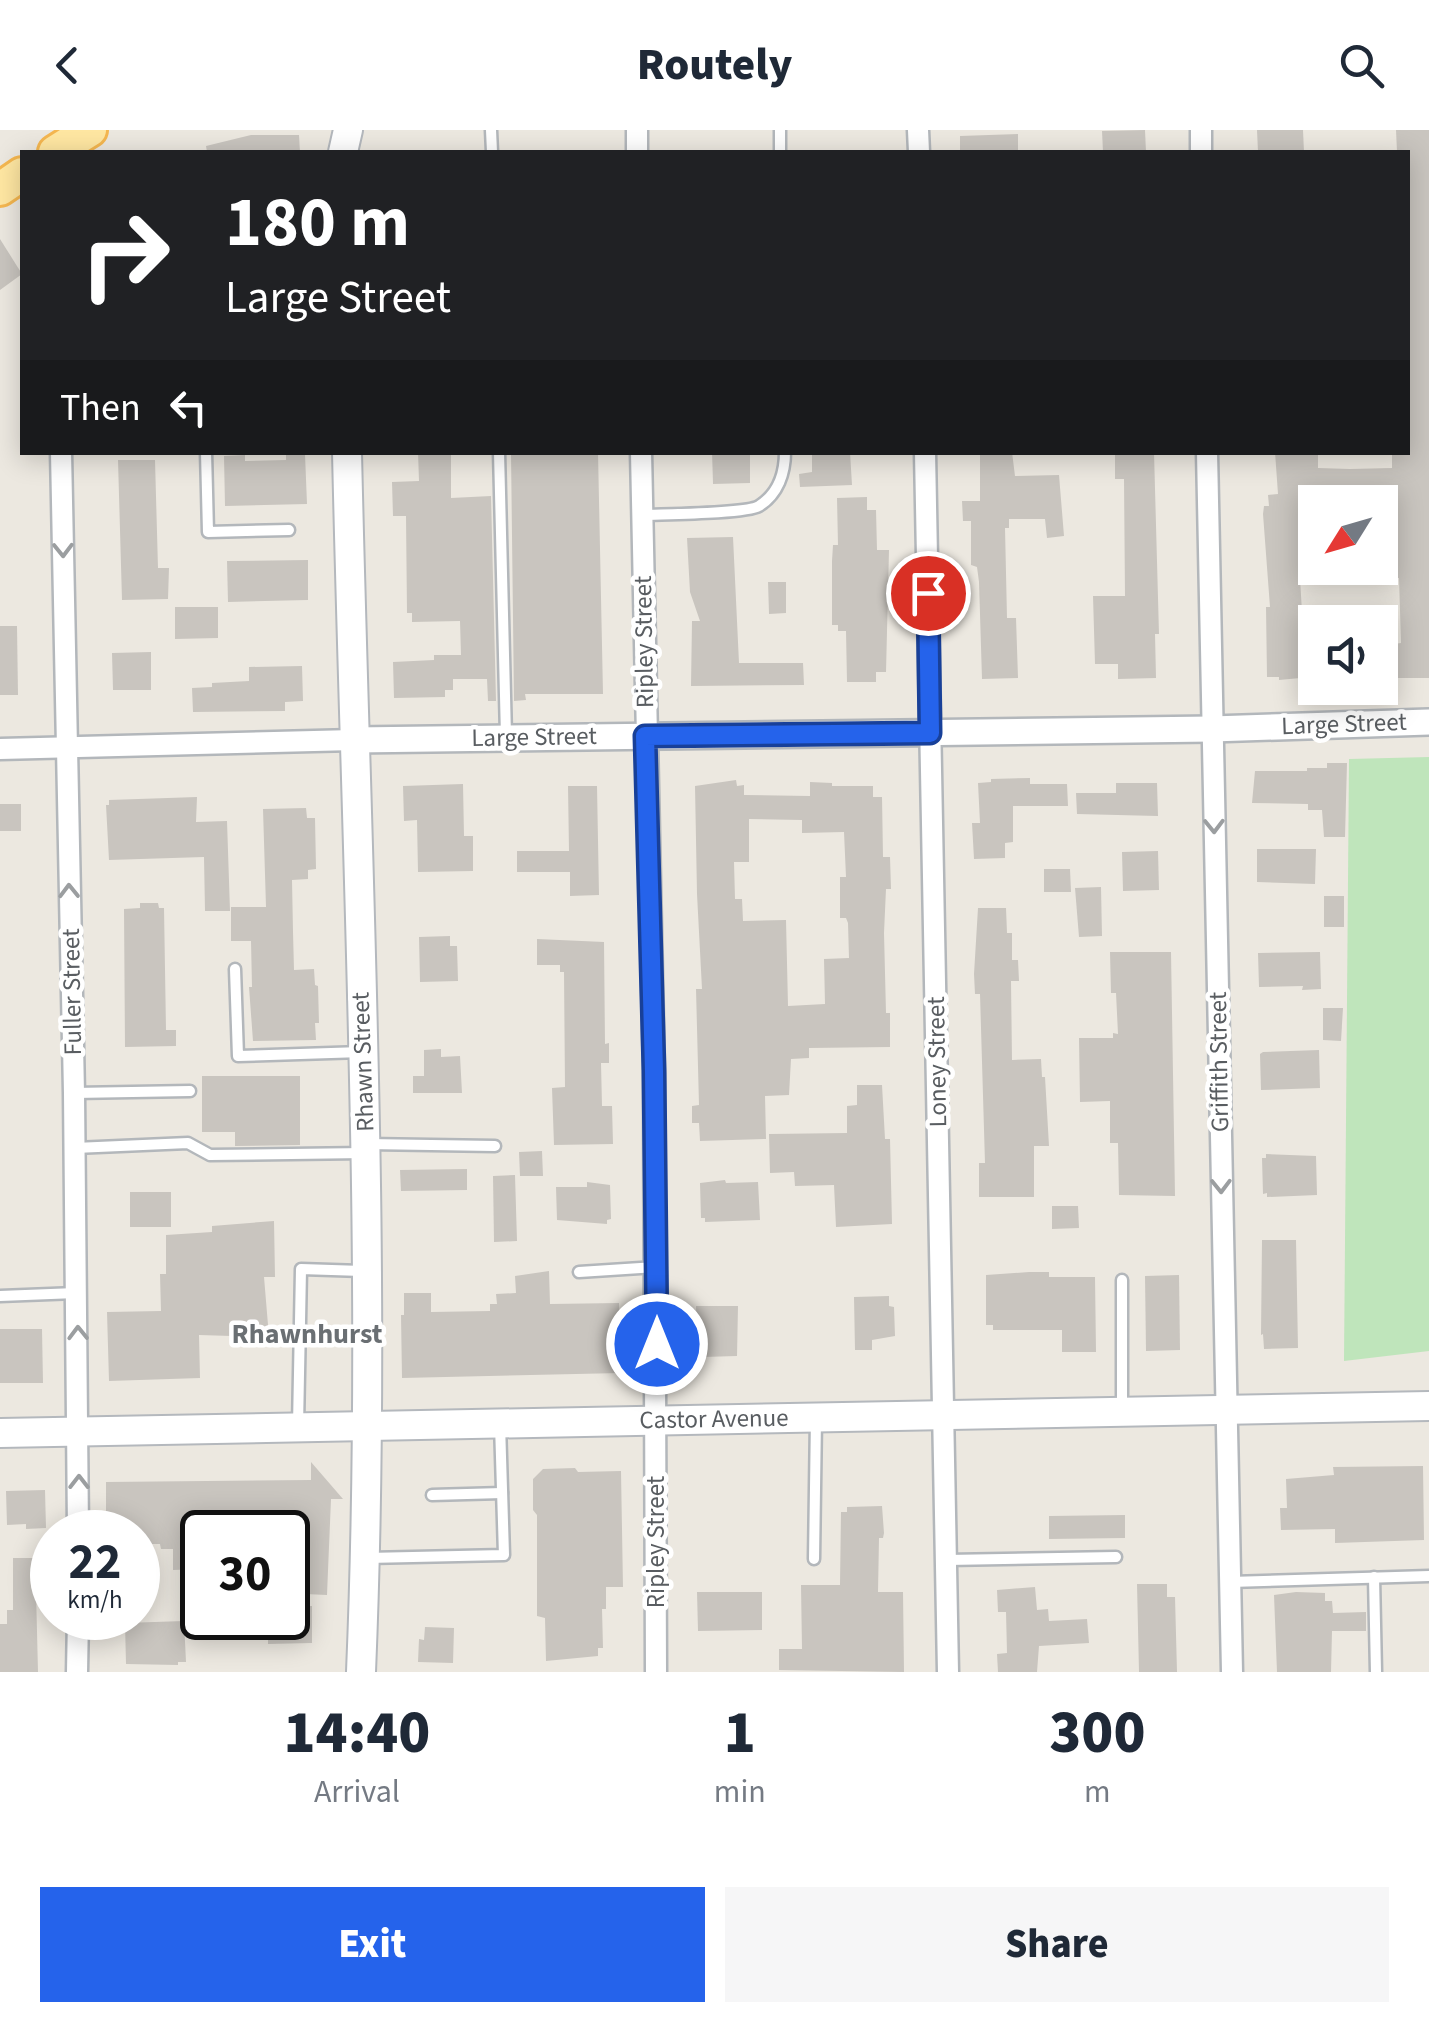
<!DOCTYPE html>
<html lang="en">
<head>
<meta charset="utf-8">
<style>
	body { margin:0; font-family:"Source Sans 3",sans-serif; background:#f6f6f7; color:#1f2937; height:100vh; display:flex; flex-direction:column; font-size:38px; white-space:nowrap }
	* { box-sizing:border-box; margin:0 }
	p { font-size:32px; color:#747a83 }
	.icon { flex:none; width:55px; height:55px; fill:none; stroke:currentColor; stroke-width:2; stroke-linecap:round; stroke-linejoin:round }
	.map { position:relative; height:1542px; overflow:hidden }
	.details { display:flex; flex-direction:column; background:#fff; flex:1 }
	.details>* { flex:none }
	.hud { position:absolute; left:20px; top:20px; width:1390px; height:305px; border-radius:0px; box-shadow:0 5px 25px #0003; background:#202124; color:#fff; overflow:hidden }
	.needle { width:65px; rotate:233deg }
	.controls { position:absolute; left:1298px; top:355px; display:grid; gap:20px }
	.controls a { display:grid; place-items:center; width:100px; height:100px; border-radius:0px; background:#fff; box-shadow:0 5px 25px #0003; font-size:50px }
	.speed { position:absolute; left:30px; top:1380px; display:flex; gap:20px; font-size:50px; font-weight:700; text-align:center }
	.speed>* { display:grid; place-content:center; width:130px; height:130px; border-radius:50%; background:#fff; box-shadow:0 5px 25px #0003; line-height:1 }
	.speed small { font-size:25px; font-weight:400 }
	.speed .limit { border:5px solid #111; border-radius:15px; background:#fff; color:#111 }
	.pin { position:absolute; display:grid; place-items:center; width:85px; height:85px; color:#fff; margin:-42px; border:5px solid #fff; border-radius:50%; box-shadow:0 2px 10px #0007 }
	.me { position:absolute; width:110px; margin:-55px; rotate:0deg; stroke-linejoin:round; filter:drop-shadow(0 0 8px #0008) }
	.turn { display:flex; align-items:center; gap:35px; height:210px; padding:0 40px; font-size:45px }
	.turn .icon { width:130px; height:130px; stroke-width:2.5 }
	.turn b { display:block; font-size:70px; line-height:85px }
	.then { display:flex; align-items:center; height:95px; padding:0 40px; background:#0003; gap:20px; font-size:38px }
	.eta { display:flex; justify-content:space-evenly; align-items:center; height:170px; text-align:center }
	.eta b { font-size:60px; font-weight:800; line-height:70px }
	.action { display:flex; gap:20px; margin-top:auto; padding:20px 40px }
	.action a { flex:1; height:115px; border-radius:0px; background:#2563eb; color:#fff; font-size:40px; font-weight:800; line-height:115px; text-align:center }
	.action a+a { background:#f6f6f7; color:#1f2937 }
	header { display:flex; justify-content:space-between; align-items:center; height:130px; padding:0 40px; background:#fff; font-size:45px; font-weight:800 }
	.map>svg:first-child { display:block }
	.green { fill:#bfe5bb }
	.building { fill:#c9c5bf; fill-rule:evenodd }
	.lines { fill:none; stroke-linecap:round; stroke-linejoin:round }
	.service-casing { stroke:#b3b7bb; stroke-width:15 }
	.minor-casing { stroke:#b3b7bb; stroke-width:25 }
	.tertiary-casing { stroke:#b3b7bb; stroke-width:30 }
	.secondary-casing { stroke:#b4b8bd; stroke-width:32 }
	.primary-casing { stroke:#f5b750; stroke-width:38 }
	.service { stroke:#fff; stroke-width:10 }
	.minor { stroke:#fff; stroke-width:20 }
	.tertiary { stroke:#fff; stroke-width:25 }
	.secondary { stroke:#fff; stroke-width:28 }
	.primary { stroke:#ffe7a2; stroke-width:32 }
	.oneway { stroke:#9b9ea0 }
	.route-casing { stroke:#184099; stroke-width:25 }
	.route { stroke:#2563eb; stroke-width:18 }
	.labels { text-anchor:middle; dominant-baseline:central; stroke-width:9; stroke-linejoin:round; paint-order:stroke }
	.street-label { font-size:25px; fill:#595d61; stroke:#fff }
	.neighbourhood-label { font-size:28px; font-weight:bold; fill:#6a6f73; stroke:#fff }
</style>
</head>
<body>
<header><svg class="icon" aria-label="back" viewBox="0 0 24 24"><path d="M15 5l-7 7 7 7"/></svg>Routely<svg class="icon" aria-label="search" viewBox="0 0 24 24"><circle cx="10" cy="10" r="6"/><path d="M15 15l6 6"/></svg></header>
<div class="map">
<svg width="1429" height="1542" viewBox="0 0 1429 1542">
	<rect width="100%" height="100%" fill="#ece8e0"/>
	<path class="green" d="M1429 627V1221L1344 1231 1349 629Z"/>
	<g class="building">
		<path d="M1145 0 1146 22H1103L1102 1Z"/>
		<path d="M1257 0H1303L1304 22H1258Z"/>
		<path d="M1396 0H1429V548H1395L1394 514 1401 513 1399 448 1380 449V414L1394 413 1393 373 1380 372H1305V377L1300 378 1301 431 1311 430V448H1300L1302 482 1309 483 1311 547 1279 550V547H1267L1266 477H1270L1263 384 1264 376H1269L1268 365 1278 364 1275 322H1314L1318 325V338L1350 339 1392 338V322H1408V22H1397Z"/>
		<path d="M1018 4V22H960V6Z"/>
		<path d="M251 5H299L300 22H207L206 16Z"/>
		<path d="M0 109 22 144 0 160Z"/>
		<path d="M418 322H451V368L491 366 496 571H488L487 549H453V560H445V567L394 568 393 532 434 530V525H461L460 491 412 492V483H407L406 386H393L392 352 419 351Z"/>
		<path d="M598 322 603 564H525L526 570 514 571 511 323Z"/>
		<path d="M712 322H750V353L713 354Z"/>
		<path d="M812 322H850L852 355 800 357 799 344 812 342Z"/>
		<path d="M980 322H1012L1015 346 1059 345 1064 406 1047 408 1045 389H1009V398H1005L1007 488H1016L1018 548 982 549 979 452 977 437 971 435V391H963L962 371H980Z"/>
		<path d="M1115 322H1154L1159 504H1155L1156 548 1118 549V534H1095L1093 466H1125L1124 349H1115Z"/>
		<path d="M286 324H305L307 374 225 376 224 326 245 325V331L286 330Z"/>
		<path d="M118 330H155L158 438H169L168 469 122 470Z"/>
		<path d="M867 367V380H876L877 420H889L886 542H876V552H847L846 501H838V495H832V431L833 415H838L837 368Z"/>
		<path d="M733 407 739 533H803L804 555 691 556 692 491H700L690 462 687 408Z"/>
		<path d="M308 430V470L228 472 227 431Z"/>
		<path d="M768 452H786V483L769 484Z"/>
		<path d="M175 477H218V508L175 509Z"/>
		<path d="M0 496H17L18 565H0Z"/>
		<path d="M151 522V560H113L112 523Z"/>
		<path d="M302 536 303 571 285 572V581L193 582 192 558 212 557V553L249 551V537Z"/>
		<path d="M1327 633H1347L1345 707H1324L1322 680H1308V674L1252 673 1255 641H1307V638H1327Z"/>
		<path d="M1030 648V654H1067L1068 676H1013V712L1005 713V728L974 729 972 693H980L978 653 991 652V649Z"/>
		<path d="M736 650 737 656 744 655V665L810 666V652L832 653V656H873V667H882L883 727H890L891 759H886L884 803 886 883H890V917L809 918V928L791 929 789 965 765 966 766 1009 700 1011 699 993H692V976L699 975 696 859H702L697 764 695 656ZM749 689 802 690V703L844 702 846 747H840V788H846L848 793 849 828 824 829 825 874 788 876 786 790 743 791 742 769H735L734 732H749Z"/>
		<path d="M1116 653H1157L1158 686 1077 684 1076 663H1116Z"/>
		<path d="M463 654 464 706H473V741L418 742 417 690 404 691 403 656Z"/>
		<path d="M568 656H597L599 765 570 766V742H517V721H569Z"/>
		<path d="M197 667 196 692 227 691 230 781H205L204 727 109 730 106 675H109V670Z"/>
		<rect x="0" y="674" width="21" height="27"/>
		<path d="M306 678 307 688H315L316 739 308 740V749L292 750 293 802 294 840 314 839 315 855 318 856 319 893H315L316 910 253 911 249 857H252L251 811H231V777H266L263 679Z"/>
		<path d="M1257 719H1316L1315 754 1257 752Z"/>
		<path d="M1158 721 1159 760 1123 761 1122 722Z"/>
		<path d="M1044 739H1070L1071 762H1044Z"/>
		<path d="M1101 757 1102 806 1079 807 1075 758Z"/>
		<rect x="1324" y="766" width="20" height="31"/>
		<path d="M140 773H158L159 778H164L166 900H176V916L125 917 124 779 140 778Z"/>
		<path d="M978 778H1006L1007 803H1012V830H1018L1019 851H1011L1012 930 1041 929 1042 947H1045L1049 1016H1034V1067H979V1033H985L980 864H975L974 844Z"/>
		<path d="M450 806V816H457L458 851 420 852 419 807Z"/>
		<path d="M537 809 604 812 605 914 609 913V933H601L602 976H612L613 1014 554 1015 552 958 565 957 564 842H560V835H537Z"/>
		<path d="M1110 822H1171L1175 1066 1119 1065 1118 1013H1110V971L1080 972 1079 908H1113V903L1118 904 1116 863H1111Z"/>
		<path d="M1320 822 1321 859 1302 860 1303 856 1259 857 1258 823Z"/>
		<path d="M1323 878H1343L1341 911 1323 910Z"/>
		<path d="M441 919V927L460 926 462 963H413V946H424V920Z"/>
		<path d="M1319 920 1320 958 1261 960 1260 924 1263 922Z"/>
		<path d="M202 946H300V1015L235 1016V1002H202Z"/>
		<path d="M857 955H882L885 1009H890L892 1094 836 1097 834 1055 795 1056 794 1042 770 1043 769 1004 847 1003V976L857 975Z"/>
		<path d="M542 1021 543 1046H520L519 1022Z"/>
		<path d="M1266 1024 1316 1026 1317 1065 1267 1067V1063L1263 1064 1262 1028H1266Z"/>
		<path d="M467 1039V1060L401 1061 400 1040Z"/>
		<path d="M515 1045 517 1111 494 1112 493 1046Z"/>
		<path d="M725 1050 726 1053 758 1052 760 1090 705 1092V1088H701L700 1053Z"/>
		<path d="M587 1052 610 1055 611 1089 607 1090V1094L557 1090 556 1057H587Z"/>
		<rect x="130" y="1062" width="41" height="35"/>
		<path d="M1052 1076H1078L1079 1098 1052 1099Z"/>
		<path d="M274 1091 275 1147H264L269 1207 199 1205 200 1248 109 1251 107 1182 161 1181 160 1144H166V1105L212 1102V1096Z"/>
		<path d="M1262 1110H1296L1298 1218 1264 1219 1263 1204 1261 1205Z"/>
		<path d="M549 1141 550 1174 619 1173 621 1243 402 1248 401 1185H404V1163H431V1182L490 1181V1174H497L496 1164 516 1163 515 1146Z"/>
		<path d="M1029 1142H1049V1147H1095L1096 1222H1062V1200H993V1195H986V1145Z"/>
		<path d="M1179 1145 1180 1220 1146 1221 1145 1146Z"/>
		<path d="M889 1166V1176L894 1177 895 1206 872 1210V1220H855L854 1167Z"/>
		<path d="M696 1176H738L737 1226 703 1227V1201H697Z"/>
		<path d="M0 1199H42L43 1253H0Z"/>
		<path d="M311 1332 343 1369H331L327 1465 305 1464 306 1438 288 1439V1402H202V1439L173 1440V1419H161L160 1414H138V1402H106V1352L311 1350Z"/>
		<path d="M1423 1336 1424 1410 1335 1413V1399L1281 1400 1280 1378H1287L1286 1349 1334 1345 1333 1337Z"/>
		<path d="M575 1338 578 1342 621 1341 623 1457H606V1479H602L603 1518H598V1526L546 1531 545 1488 537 1486V1385L533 1380V1349L543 1339Z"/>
		<path d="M45 1360 46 1398 26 1399V1394L7 1395 6 1361Z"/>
		<path d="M882 1376 884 1403 883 1408H879L878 1462H903L904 1542 779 1540V1519H802L801 1455H840L841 1382H847V1377Z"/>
		<path d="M1125 1385V1408L1049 1409V1386Z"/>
		<path d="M13 1428H40L41 1461H36L38 1542H0V1494H7V1480H13Z"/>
		<path d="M1137 1454H1167V1467H1175L1177 1542H1139Z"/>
		<path d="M1035 1457 1037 1480 1048 1479 1049 1491 1087 1489 1089 1513 1039 1516 1037 1542H998L997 1524 1007 1523 1006 1482H998L997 1460Z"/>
		<path d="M697 1462H762V1500L698 1501Z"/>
		<path d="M1296 1462 1325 1463V1471H1332L1333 1483 1366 1482V1501H1332L1331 1542H1277L1274 1465Z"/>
		<path d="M288 1476H312V1513L268 1514V1488H288Z"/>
		<path d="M184 1491 186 1532H178V1535L126 1534 125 1493Z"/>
		<path d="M425 1497 454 1498 453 1533 418 1532 419 1509 424 1510Z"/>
	</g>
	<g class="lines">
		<g class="service-casing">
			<g id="service">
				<path d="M491 0 492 22"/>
				<path d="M780 0V22"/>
				<path d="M206 322 208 402 289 400"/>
				<path d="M499 322 506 606"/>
				<path d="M642 385C663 384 745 384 759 376 778 364 785 343 785 322"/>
				<path d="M235 839 238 926 362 922"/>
				<path d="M74 963 190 961"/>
				<path d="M367 1014 495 1016"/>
				<path d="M75 1018 188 1013 210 1025 365 1023"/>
				<path d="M579 1142 656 1137"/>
				<path d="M1122 1150V1280"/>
				<path d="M0 1166 76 1163"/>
				<path d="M298 1296 301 1139 362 1141"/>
				<path d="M432 1365 502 1363"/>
				<path d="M367 1428 504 1425 500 1294"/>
				<path d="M814 1429 816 1288"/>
				<path d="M947 1430 1116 1427"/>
				<path d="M1374 1447 1376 1542"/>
				<path d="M1230 1452 1429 1446"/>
			</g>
		</g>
		<g class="minor-casing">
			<g id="minor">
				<path d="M637 0V22"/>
				<path d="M918 0 919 22"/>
				<path d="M1201 0V22"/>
				<path d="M61 322 74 963 78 1402"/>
				<path d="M641 322 654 941 656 1542"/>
				<path d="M925 322 948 1542"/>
				<path d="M1207 322 1232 1542"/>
				<path d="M0 619 354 610"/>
				<path d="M77 1542 78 1488"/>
			</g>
		</g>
		<g class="tertiary-casing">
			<path id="tertiary" d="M354 610 1212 599 1429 592"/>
		</g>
		<g class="secondary-casing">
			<g id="secondary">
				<path d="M343 22 348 0"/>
				<path d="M347 322C356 729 378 1136 361 1542"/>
				<path d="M0 1303 1429 1276"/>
			</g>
		</g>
		<g class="primary-casing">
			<g id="primary">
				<path d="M55 22 90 0"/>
				<path d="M0 59 22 44"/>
			</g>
		</g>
		<use href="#service" class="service"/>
		<use href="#minor" class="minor"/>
		<use href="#tertiary" class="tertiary"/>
		<use href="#secondary" class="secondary"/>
		<use href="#primary" class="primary"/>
	</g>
	<defs><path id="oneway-chevron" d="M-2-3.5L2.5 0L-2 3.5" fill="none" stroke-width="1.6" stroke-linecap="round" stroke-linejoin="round" transform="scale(2.5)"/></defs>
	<g class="oneway">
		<use href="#oneway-chevron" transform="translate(63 420) rotate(89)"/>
		<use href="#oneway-chevron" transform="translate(1214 696) rotate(89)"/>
		<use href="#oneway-chevron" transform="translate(69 761) rotate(-91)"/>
		<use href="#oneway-chevron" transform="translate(1221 1056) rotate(89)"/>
		<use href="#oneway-chevron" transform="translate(78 1203) rotate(-91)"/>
		<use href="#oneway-chevron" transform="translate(79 1352) rotate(-90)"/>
	</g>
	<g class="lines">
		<g class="route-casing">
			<path id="route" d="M657 1214 654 941 645 606 930 603 928 463"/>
		</g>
		<use href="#route" class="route"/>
	</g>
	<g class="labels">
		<g class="street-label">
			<text transform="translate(644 512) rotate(-91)">Ripley Street</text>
			<text transform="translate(1344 594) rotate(-2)">Large Street</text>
			<text transform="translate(534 607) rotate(-1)">Large Street</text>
			<text transform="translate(72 862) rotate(-91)">Fuller Street</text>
			<text transform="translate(363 932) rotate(-92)">Rhawn Street</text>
			<text transform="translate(937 932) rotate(-91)">Loney Street</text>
			<text transform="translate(1219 932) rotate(-91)">Griffith Street</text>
			<text transform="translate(714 1289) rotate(-1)">Castor Avenue</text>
			<text transform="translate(656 1412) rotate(-90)">Ripley Street</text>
		</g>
		<g class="neighbourhood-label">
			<text x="307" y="1204">Rhawnhurst</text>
		</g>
	</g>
</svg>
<div class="controls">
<a><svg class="needle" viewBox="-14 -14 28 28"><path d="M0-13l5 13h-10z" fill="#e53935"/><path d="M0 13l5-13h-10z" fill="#747a83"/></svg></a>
<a><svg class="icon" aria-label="sound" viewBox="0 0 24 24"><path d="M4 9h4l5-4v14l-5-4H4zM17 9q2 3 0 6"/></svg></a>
</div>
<div class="speed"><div>22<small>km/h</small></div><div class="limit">30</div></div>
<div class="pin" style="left:928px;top:463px;background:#d93025"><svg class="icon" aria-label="arrive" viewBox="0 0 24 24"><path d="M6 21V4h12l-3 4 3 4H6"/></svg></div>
<svg class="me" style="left:657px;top:1214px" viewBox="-20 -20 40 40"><circle r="17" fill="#2563eb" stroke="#fff" stroke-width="3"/><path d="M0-11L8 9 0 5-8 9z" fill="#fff"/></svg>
<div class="hud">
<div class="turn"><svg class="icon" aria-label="right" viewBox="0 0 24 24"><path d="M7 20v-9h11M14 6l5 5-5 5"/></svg><div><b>180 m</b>Large Street</div></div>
<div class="then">Then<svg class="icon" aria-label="left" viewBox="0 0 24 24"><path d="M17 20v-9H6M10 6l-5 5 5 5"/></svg></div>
</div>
</div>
<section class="details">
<div class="eta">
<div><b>14:40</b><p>Arrival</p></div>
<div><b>1</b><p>min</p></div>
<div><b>300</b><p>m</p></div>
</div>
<div class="action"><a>Exit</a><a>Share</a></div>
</section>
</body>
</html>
